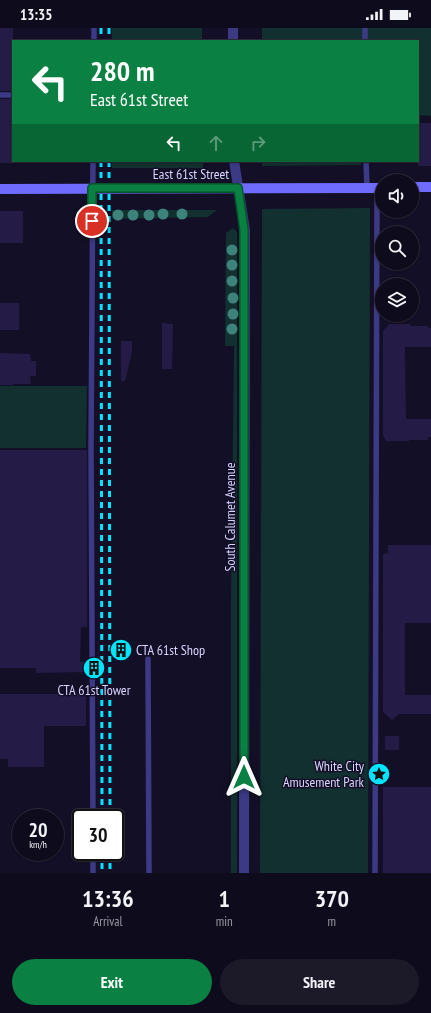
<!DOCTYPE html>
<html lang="en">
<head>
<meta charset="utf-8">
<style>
	body { margin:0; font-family:"PT Sans Narrow",sans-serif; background:#1c1929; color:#f1f3f6; height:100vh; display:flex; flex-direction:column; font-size:15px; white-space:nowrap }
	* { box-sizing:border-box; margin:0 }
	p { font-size:13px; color:#9b9ba3 }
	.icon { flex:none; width:22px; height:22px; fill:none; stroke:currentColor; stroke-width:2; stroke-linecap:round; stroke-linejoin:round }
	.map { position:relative; height:845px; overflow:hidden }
	.drawer { display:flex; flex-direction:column; background:#0e0b1c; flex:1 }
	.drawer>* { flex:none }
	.banner { position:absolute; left:12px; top:12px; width:407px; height:122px; border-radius:0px; box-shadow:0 1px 3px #0004,0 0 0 1px #2e2b3b; background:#0b8043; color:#fff; overflow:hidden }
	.buttons { position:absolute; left:375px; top:146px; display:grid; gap:8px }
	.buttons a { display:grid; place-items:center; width:44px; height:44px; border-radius:50%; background:#0e0b1c; box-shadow:0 1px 3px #0004,0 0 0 1px #2e2b3b; font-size:20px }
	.speed { position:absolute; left:12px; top:781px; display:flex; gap:8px; font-size:20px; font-weight:700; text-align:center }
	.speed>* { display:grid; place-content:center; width:52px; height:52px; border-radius:50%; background:#0e0b1c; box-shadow:0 1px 3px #0004,0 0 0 1px #2e2b3b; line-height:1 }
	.speed small { font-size:10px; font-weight:400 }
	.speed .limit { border:2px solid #111; border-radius:6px; background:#fff; color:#111 }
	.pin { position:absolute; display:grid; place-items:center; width:34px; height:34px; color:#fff; margin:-17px; border:2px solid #fff; border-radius:50%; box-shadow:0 1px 4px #0007 }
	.me { position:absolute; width:44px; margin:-22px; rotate:0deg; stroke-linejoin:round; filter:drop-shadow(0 0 3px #0008) }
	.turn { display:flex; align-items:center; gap:14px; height:84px; padding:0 12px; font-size:18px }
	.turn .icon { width:52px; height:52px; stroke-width:2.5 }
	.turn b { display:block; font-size:28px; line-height:34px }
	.lanes { display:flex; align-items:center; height:38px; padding:0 12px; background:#0003; justify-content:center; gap:20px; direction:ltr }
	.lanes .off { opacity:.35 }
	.eta { display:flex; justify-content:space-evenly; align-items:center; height:68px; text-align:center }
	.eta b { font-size:24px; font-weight:600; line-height:28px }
	.button { display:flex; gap:8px; margin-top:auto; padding:8px 12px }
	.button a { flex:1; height:46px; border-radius:24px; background:#0b8043; color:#fff; font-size:16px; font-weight:600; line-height:46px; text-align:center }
	.button a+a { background:#1c1929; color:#f1f3f6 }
	.status { display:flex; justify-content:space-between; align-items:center; height:28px; padding:0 20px; background:#0e0b1c; direction:ltr }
	.status svg { height:11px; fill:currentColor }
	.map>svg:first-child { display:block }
	.green { fill:#12302f }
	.building { fill:#241b47 }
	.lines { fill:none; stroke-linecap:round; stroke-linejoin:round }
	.lane { stroke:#3d3a85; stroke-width:5.5 }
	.street { stroke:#3d3a85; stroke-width:10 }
	.secondary { stroke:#6f6bff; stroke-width:10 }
	.rail { stroke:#00e5ff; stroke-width:3; stroke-dasharray:6 5; stroke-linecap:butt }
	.tree { fill:#3d827b }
	.route-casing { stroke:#07532c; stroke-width:10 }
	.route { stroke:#0b8043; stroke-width:7 }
	.labels { text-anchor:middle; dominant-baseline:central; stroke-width:3; stroke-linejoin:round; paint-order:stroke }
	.street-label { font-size:14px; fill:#d9d4ff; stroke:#130f26 }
	.poi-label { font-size:14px; fill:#d9d4ff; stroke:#130f26; text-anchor:start }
</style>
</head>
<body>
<div class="status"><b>13:35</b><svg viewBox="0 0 49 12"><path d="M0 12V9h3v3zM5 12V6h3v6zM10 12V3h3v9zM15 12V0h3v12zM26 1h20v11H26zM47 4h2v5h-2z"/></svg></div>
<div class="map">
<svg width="431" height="845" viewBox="0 0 431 845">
	<rect width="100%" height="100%" fill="#130f26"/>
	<g class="green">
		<rect x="112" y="0" width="90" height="13"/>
		<path d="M262 0H431V88L418 87V13H262Z"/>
		<rect x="112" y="133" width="91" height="7"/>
		<path d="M262 133H361V137L262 138Z"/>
		<path d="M370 180 368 845H260L262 181Z"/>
		<path d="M112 182H217L208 189 112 191Z"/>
		<path d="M233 200 237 204V845H231V567L234 318H225L226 205Z"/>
		<path d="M0 358H87L86 420H0Z"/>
	</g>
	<g class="building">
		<rect x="0" y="0" width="13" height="63"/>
		<rect x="0" y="71" width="13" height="64"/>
		<rect x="418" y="95" width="13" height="43"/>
		<rect x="0" y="183" width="23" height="32"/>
		<rect x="0" y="275" width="19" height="27"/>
		<path d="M162 295 173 296 172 341H162Z"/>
		<path d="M389 296H410V298H428L429 300H431V319H405L406 391H431V409H428V412H409V413H386L383 407V303Z"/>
		<path d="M121 313H132V324L125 353H121Z"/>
		<path d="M0 325 30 326 31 333H36V348H30L31 356H13V357H0Z"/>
		<path d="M0 422H87V599H81L80 634H88V646H86V644L36 645V640H0Z"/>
		<path d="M388 517H431V595H405V667H431V686H399L392 692 383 684V526L388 525Z"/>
		<path d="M114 612 129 613V632L114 633Z"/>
		<rect x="96" y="634" width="7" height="12"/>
		<path d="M0 666H86V698H44V739H8V731H0Z"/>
		<rect x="385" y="708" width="14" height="14"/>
		<rect x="383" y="759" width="48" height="86"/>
	</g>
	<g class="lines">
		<g class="lane">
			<path d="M94 0V13"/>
			<path d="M365 0V13"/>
			<path d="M0 67H13"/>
			<path d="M93 133 91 420 93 790"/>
			<path d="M366 133 367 160"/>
			<path d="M148 631 149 845"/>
			<path d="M93 824V845"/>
			<path d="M375 845 377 160"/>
		</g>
		<g class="street">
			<path d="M233 0V13"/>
			<path d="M234 133 245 202 244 845"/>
		</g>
		<g class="secondary">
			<path d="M412 159H431"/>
			<path d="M0 161 382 160"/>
		</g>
		<g class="rail">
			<path d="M101 0V13"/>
			<path d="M109 0V13"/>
			<path d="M101 133 102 790"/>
			<path d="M109 133 110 790"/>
			<path d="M102 824V845"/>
			<path d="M110 824V845"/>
		</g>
	</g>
	<g class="tree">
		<circle cx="163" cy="186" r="5.5"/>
		<circle cx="182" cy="186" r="5.5"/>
		<circle cx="118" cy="187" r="5.5"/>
		<circle cx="133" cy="187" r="5.5"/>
		<circle cx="149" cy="187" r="5.5"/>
		<circle cx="232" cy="222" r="5.5"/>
		<circle cx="232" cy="237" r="5.5"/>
		<circle cx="232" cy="253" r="5.5"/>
		<circle cx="233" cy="270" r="5.5"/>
		<circle cx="233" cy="286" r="5.5"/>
		<circle cx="232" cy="301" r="5.5"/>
	</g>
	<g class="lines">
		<g class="route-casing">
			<path id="route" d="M92 193V160H238L244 202V749"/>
		</g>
		<use href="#route" class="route"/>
	</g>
	<defs>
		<g id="building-disc" transform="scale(1.15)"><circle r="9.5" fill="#00e5ff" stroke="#130f26"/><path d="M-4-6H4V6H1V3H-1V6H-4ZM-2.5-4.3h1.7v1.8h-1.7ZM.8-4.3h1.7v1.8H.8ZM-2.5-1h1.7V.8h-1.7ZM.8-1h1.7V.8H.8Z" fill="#111"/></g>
		<g id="sight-disc" transform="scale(1.15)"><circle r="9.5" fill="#00e5ff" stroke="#130f26"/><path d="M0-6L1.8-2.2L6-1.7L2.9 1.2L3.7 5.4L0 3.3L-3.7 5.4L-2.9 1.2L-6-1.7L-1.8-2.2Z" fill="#111"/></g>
	</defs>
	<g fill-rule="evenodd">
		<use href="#building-disc" x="121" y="622"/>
		<use href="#building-disc" x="94" y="640"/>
		<use href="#sight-disc" x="379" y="746"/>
	</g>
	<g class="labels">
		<g class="street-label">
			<text x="191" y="146">East 61st Street</text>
			<text transform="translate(230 489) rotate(-90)">South Calumet Avenue</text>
		</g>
		<g class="poi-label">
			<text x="136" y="622">CTA 61st Shop</text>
			<text x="94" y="662" text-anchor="middle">CTA 61st Tower</text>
			<text x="364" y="738" text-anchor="end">White City<tspan x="364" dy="16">Amusement Park</tspan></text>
		</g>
	</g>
</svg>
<div class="buttons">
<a><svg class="icon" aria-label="sound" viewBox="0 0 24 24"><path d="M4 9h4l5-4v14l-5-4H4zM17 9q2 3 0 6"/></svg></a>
<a><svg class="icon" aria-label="search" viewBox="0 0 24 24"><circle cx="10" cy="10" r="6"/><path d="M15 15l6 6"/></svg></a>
<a><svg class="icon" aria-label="layers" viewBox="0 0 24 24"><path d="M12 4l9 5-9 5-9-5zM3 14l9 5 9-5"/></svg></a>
</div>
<div class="speed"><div>20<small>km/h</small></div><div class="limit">30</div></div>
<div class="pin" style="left:92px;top:193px;background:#d93025"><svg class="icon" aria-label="arrive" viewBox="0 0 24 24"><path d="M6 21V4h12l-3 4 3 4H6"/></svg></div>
<svg class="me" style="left:244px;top:749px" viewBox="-20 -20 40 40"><path d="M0-17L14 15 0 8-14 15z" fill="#0b8043" stroke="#fff" stroke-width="4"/></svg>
<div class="banner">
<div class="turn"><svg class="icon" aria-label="left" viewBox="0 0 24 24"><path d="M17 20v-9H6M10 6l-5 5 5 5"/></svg><div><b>280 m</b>East 61st Street</div></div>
<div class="lanes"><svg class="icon" aria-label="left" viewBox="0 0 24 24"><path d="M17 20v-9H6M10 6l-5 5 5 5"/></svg><svg class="icon off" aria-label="ahead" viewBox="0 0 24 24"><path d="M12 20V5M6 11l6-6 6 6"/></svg><svg class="icon off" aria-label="right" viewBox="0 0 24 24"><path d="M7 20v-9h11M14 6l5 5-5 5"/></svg></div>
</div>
</div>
<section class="drawer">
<div class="eta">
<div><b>13:36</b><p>Arrival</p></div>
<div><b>1</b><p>min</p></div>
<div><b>370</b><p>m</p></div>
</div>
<div class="button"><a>Exit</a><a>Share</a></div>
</section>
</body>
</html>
